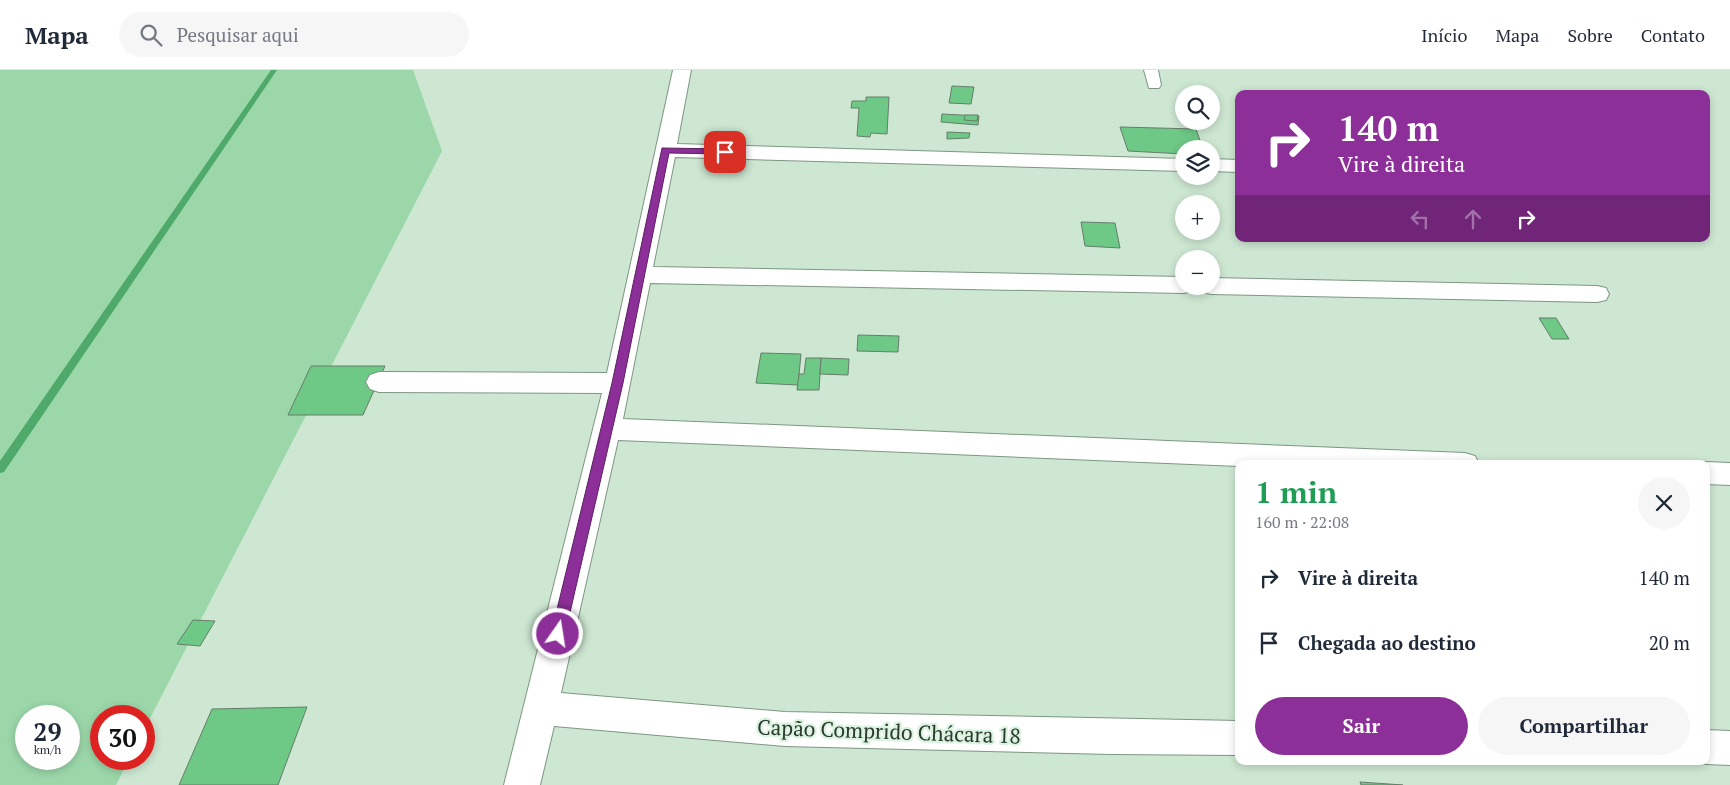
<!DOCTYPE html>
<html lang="pt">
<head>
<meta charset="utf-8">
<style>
	body { margin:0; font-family:"PT Serif",serif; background:#f6f6f7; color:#1f2937; height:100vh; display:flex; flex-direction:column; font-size:19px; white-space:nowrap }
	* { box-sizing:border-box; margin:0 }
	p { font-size:16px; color:#747a83 }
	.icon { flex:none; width:28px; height:28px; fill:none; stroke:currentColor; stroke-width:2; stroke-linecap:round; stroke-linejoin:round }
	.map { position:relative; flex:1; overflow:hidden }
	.sheet { position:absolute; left:1235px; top:390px; width:475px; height:305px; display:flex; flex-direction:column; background:#fff; border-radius:10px; box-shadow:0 2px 8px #0003 }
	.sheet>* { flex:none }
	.banner { position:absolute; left:1235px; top:20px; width:475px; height:152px; border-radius:10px; box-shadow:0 2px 8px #0003; background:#8d2f98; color:#fff; overflow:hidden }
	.buttons { position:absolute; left:1175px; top:15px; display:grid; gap:10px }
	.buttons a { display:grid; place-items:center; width:45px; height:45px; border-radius:50%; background:#fff; box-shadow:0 2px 8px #0003; font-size:25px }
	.speed { position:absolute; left:15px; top:635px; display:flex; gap:10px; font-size:25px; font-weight:700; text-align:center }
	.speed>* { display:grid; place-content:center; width:65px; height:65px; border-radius:50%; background:#fff; box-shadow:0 2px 8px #0003; line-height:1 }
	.speed small { font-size:12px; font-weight:400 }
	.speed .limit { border:8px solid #d22; background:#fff; color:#111 }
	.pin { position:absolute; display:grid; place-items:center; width:42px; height:42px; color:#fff; margin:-21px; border-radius:10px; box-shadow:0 2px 8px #0006 }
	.me { position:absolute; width:55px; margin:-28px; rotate:13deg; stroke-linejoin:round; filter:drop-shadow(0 0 4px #0008) }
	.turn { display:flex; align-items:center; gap:18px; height:105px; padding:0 20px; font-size:22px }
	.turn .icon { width:65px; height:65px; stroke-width:2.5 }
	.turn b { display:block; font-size:35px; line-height:42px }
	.lanes { display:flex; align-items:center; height:48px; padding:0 20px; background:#0003; justify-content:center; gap:25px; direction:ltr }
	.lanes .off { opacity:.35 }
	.round { display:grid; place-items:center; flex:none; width:52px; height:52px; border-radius:26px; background:#f6f6f7 }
	.summary { display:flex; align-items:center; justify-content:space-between; height:85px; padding:0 20px }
	h1 { font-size:30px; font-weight:800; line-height:38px; color:#1e9e55 }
	.button { display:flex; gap:10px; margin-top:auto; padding:10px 20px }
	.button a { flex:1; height:58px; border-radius:30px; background:#8d2f98; color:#fff; font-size:20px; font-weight:800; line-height:58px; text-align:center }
	.button a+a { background:#f6f6f7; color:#1f2937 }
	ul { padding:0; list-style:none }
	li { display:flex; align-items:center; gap:15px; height:65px; padding:0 20px }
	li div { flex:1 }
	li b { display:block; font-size:19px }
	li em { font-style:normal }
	header { display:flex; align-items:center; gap:30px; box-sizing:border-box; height:70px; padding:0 25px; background:#fff; border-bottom:1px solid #e0e1e3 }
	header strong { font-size:24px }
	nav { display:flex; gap:28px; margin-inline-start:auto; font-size:18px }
	.search { width:350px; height:45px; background:#f6f6f7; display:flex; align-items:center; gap:12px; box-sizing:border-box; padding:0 18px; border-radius:28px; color:#747a83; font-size:19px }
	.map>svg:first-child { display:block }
	.green { fill:#9bd7a9; fill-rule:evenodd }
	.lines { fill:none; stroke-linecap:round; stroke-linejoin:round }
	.stream { fill:#4fa96a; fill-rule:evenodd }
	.building { fill:#6ec886; stroke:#667d6b }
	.service-casing { stroke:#7e9683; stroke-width:2 }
	.minor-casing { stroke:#7e9683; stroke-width:2 }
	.service { fill:#fff; fill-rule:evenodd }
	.minor { fill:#fff; fill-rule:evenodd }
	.route { fill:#8d2f98; stroke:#5c1f63 }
	.labels { text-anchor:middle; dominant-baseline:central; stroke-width:4.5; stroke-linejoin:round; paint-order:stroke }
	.near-street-label { font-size:21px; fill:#2e3931; stroke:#daf4df }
</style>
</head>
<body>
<header>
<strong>Mapa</strong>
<div class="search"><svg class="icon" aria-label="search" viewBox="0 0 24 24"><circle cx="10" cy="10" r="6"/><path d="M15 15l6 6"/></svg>Pesquisar aqui</div>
<nav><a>Início</a><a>Mapa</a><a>Sobre</a><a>Contato</a></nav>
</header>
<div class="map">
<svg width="1730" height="715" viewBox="0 0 1730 715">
	<rect width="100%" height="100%" fill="#cde7d2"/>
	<path class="green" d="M0 0H413L442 81 144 660V646H101V689H129L116 715H0ZM26 646H69V689H26Z"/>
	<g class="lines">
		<path class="stream" d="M271 0H277L4 402 0 403V391Z"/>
	</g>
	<g class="building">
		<path d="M952 16 974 17 971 34 949 33Z"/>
		<path d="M866 27H889L887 64 871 63 870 67 857 66 859 38H851L852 31H866Z"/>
		<path d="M942 44 979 46 978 55 941 52Z"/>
		<path d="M965 45H978L977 51 964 50Z"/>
		<path d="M1120 57 1196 59 1203 79H1184V84L1128 81Z"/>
		<path d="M947 62 970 63 969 68 947 69Z"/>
		<path d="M1081 152 1115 153 1120 178 1085 176Z"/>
		<path d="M1539 248H1556L1569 269H1552Z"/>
		<path d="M858 265 899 266 898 282 857 281Z"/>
		<path d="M761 283 801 284 798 315 756 313Z"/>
		<path d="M806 288H821L819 320H797L799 304H804Z"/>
		<path d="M821 288 849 289 848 305 820 304Z"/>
		<path d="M311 296H385L363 345H288Z"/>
		<path d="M193 550 215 551 200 576 177 574Z"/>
		<path d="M307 637 278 715H179L212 639Z"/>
		<path d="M1360 712 1403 715H1361Z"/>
	</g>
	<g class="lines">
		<g class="service-casing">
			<path id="service" d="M1144 0H1158L1161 15 1159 18H1149Z"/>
		</g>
		<g class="minor-casing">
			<g id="minor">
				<path d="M673 0H691L677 74 1184 89V101L675 87 653 197 1184 207V216H1195L1192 221 1184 223 650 213 623 349 1465 383 1475 386 1479 394H1239V396L618 370 561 623 785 642 1239 651V685L1112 684 785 676 554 656 540 715H504L602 323 379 322 370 319 366 312 370 305 379 302 607 303Z"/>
				<path d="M1211 89 1239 90V102L1211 101Z"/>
				<path d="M1211 208 1597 216 1606 218 1609 224 1606 230 1597 232 1211 224 1202 222 1199 216H1211Z"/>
				<path d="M1706 392 1730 393V415L1706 414V394H1699Z"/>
				<path d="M1706 660 1730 661V695L1706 694 1698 691H1706Z"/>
			</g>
		</g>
		<use href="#service" class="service"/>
		<use href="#minor" class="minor"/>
	</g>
	<path class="route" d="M662 78 725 79 729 82 725 84 669 83 623 313 565 564 563 568 558 570 553 568 551 564 612 313Z"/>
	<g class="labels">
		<g class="near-street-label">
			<text transform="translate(889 661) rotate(2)">Capão Comprido Chácara 18</text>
		</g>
	</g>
</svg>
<div class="buttons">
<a><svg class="icon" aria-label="search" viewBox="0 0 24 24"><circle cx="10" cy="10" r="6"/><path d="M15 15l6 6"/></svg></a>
<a><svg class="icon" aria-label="layers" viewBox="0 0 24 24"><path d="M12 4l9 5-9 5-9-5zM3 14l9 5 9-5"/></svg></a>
<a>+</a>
<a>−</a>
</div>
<div class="speed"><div>29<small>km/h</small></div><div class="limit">30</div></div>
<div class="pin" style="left:725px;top:82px;background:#d93025"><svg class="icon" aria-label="arrive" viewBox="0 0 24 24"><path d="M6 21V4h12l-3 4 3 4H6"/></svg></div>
<svg class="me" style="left:558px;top:564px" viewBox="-20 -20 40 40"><circle r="17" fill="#8d2f98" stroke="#fff" stroke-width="3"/><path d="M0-11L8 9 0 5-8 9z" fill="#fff"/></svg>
<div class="banner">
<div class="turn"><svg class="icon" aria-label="right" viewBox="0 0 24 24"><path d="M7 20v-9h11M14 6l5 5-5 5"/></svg><div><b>140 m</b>Vire à direita</div></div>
<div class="lanes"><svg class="icon off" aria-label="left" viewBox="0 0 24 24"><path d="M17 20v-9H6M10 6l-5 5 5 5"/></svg><svg class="icon off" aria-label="ahead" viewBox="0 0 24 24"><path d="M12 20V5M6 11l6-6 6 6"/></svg><svg class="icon" aria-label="right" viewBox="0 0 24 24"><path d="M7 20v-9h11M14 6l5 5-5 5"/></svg></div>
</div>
<section class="sheet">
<div class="summary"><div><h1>1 min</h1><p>160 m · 22:08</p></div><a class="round"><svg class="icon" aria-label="close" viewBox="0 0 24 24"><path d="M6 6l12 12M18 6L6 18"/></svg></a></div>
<ul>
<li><svg class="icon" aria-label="right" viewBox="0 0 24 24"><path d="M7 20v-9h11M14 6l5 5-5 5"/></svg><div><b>Vire à direita</b></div><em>140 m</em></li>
<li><svg class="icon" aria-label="arrive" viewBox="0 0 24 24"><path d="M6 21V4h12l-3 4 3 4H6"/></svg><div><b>Chegada ao destino</b></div><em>20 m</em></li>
</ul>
<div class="button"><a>Sair</a><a>Compartilhar</a></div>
</section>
</div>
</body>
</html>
